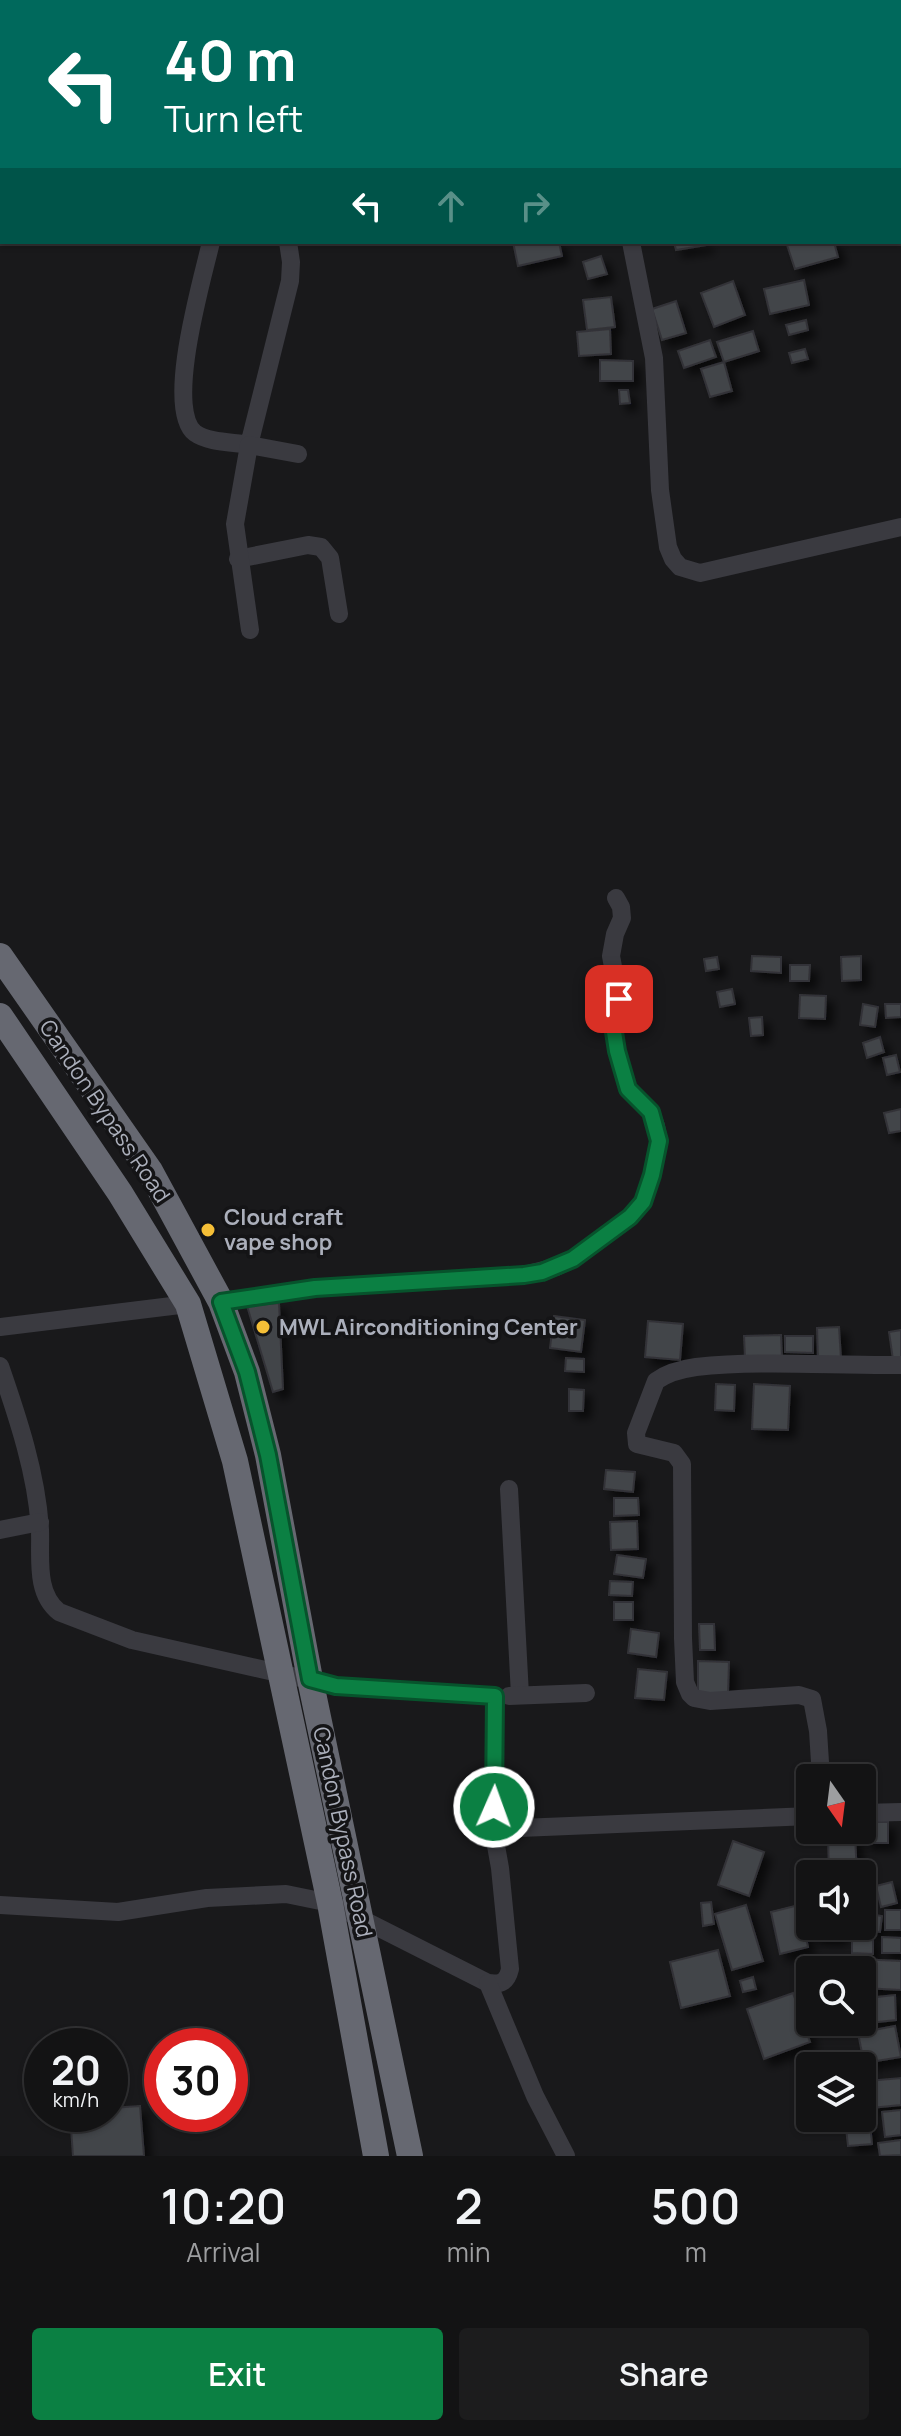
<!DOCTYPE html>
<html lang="en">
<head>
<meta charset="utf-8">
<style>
	body { margin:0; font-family:Manrope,sans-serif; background:#1c1c1d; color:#f1f3f6; height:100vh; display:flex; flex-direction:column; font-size:30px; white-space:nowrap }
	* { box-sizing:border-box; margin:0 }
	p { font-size:26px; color:#9d9ea0 }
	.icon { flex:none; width:44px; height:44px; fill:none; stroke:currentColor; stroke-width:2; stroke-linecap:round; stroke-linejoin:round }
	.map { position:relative; height:2156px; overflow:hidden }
	.drawer { display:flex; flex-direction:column; background:#131314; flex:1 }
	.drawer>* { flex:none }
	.hud { position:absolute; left:0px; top:0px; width:902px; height:244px; box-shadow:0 2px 6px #0004,0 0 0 2px #323234; background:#00695c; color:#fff; overflow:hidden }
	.needle { width:52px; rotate:166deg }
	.tools { position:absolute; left:796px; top:1764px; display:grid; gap:16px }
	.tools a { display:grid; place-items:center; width:80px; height:80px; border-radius:8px; background:#131314; box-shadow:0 2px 6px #0004,0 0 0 2px #323234; font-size:40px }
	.speed { position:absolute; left:24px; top:2028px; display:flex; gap:16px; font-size:40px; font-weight:700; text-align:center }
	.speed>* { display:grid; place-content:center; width:104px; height:104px; border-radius:50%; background:#131314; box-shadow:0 2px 6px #0004,0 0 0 2px #323234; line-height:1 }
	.speed small { font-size:20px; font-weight:400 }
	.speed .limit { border:12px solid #d22; background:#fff; color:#111 }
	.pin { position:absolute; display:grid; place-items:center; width:68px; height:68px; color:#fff; margin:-34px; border-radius:16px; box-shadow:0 4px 12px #0006 }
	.me { position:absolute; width:88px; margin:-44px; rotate:2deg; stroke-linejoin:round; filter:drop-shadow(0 0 6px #0008) }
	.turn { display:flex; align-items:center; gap:28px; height:168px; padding:0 32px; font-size:36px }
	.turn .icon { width:104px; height:104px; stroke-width:2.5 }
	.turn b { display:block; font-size:56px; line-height:68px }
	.lanes { display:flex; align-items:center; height:76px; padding:0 32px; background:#0003; justify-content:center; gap:40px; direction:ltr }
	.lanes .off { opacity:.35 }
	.eta { display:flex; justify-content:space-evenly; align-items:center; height:136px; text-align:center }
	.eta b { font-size:48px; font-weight:600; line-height:56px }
	.action { display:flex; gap:16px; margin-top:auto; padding:16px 32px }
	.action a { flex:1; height:92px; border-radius:8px; background:#0b8043; color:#fff; font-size:32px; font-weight:600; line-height:92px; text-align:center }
	.action a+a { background:#1c1c1d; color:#f1f3f6 }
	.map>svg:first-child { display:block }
	.building { fill:#434448; stroke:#333337; stroke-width:2; filter:url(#shadow) }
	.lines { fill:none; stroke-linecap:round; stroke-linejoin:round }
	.minor { stroke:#3a3a40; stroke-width:18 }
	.highway { stroke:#666871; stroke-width:26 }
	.route-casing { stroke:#07532c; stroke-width:20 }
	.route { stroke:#0b8043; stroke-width:14 }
	.poi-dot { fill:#f5bf37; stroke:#141416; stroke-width:3 }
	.labels { text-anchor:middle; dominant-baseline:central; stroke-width:7; stroke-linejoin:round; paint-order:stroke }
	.street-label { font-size:22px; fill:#abafbb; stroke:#141416 }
	.poi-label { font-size:22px; font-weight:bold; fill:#abafbb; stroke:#141416; text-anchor:start }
</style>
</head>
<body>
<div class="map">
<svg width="901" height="2156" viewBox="0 0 901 2156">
	<defs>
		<filter id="shadow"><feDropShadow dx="7" dy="7" stdDeviation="4" flood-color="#0009"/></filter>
	</defs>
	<rect width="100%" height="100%" fill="#19191b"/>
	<g class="building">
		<path d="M513 242H559L562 256 518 266Z"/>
		<path d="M674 242H706L707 245 676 250Z"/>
		<path d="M797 242H834L838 257 795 269 787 245Z"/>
		<path d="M601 256 607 274 588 279 583 262Z"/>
		<path d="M804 280 809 305 770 314 764 289Z"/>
		<path d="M733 281 745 315 714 327 701 293Z"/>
		<path d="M611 297 615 327 587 330 583 300Z"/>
		<path d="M676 301 686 333 662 340 652 309Z"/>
		<path d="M806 320 808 330 789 335 786 325Z"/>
		<path d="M610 329 611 354 579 356 577 332Z"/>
		<path d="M753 331 759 351 724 362 717 342Z"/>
		<path d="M710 340 716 357 684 368 678 351Z"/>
		<path d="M805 349 808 359 792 363 789 353Z"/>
		<path d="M600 360 633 361V381H600Z"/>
		<path d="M724 362 732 391 710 397 701 369Z"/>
		<path d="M619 390H628L630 403 620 404Z"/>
		<path d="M752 956 781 957V973L751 971Z"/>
		<path d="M861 956V980L842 981 841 957Z"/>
		<path d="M717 957 719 969 706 971 704 959Z"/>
		<path d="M790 965H810L809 981H790Z"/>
		<path d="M732 989 735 1004 720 1007 717 992Z"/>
		<path d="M800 995 826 996 825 1019 799 1018Z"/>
		<path d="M863 1004 878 1007 875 1027 860 1025Z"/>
		<path d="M885 1004H901V1017L886 1018Z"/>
		<path d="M762 1017 763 1035 751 1036 749 1018Z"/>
		<path d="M880 1037 884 1052 867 1058 863 1043Z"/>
		<path d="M896 1055 900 1072 887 1075 883 1058Z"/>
		<path d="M901 1109V1131L889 1133 884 1113Z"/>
		<path d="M279 1303 283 1389 273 1392 247 1306Z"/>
		<path d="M554 1316 585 1320 581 1352 550 1348Z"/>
		<path d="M648 1321 683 1324 680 1360 645 1357Z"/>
		<path d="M839 1327 841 1359 818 1360 817 1328Z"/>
		<path d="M901 1330V1359L893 1360 889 1332Z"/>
		<path d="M781 1335 782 1357 745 1358 744 1336Z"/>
		<path d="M785 1336H813V1353L785 1352Z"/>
		<path d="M566 1358 584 1359V1372L565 1371Z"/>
		<path d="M716 1384 735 1385 734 1411 715 1410Z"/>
		<path d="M754 1384 790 1386 788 1430 752 1429Z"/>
		<path d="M569 1389 584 1390 583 1411H569Z"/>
		<path d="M606 1470 635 1472 633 1492 604 1489Z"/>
		<path d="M614 1498H638L639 1515 614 1516Z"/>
		<path d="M637 1521 638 1549 611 1550 610 1522Z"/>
		<path d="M617 1555 646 1559 643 1578 614 1574Z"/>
		<path d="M610 1581 633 1582 632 1596 609 1595Z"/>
		<rect x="614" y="1602" width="19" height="18"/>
		<path d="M699 1624H714L715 1650H700Z"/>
		<path d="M631 1629 659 1633 656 1657 628 1653Z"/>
		<path d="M698 1661 729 1662 728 1693H698Z"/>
		<path d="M638 1669 667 1672 664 1700 635 1698Z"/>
		<rect x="865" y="1822" width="23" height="21"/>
		<path d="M855 1836 857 1874H829L828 1837Z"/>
		<path d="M733 1841 764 1852 749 1896 718 1885Z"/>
		<path d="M892 1882 897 1903 881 1907 876 1886Z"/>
		<path d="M711 1902 714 1924 703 1926 701 1903Z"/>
		<path d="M746 1905 763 1961 732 1970 715 1914Z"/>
		<path d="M799 1905 808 1947 780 1954 771 1912Z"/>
		<rect x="885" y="1910" width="16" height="20"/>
		<path d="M863 1913 882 1916 880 1932 860 1930Z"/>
		<path d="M813 1926H840L839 1938 813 1937Z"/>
		<path d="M852 1936 873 1937V1954L852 1953Z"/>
		<path d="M882 1937 901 1938V1953H882Z"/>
		<path d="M718 1950 730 1996 681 2008 670 1962Z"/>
		<path d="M858 1959 901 1961V1990L862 1988V1970H858Z"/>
		<path d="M753 1977 756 1989 743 1992 740 1981Z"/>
		<path d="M793 1993 810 2042 764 2059 747 2009Z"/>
		<path d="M895 1995 896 2020 869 2023 867 1998Z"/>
		<path d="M895 2026 901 2057 864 2063 858 2033Z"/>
		<path d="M901 2078V2105L871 2108 868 2081Z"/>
		<path d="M140 2106 144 2156H73L70 2114H110V2108Z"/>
		<path d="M901 2110V2135L885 2137 882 2112Z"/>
		<path d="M869 2113 872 2144 848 2146 845 2118H862V2114Z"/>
		<path d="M901 2140V2155L880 2156 878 2143Z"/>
	</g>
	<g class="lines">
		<g class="minor">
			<path d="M607 0V2"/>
			<path d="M900 29H901"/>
			<path d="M0 209 2 208"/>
			<path d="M211 242C203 277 164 409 195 433 209 443 234 442 249 445L290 281 291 262 288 242"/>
			<path d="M631 242 654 358 660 490 668 547 673 559 680 567 700 573 901 527"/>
			<path d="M238 559 308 545 321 547 330 558 339 614"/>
			<path d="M250 630 235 524 249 445 298 454"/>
			<path d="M221 1302 315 1288 524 1275 556 1267 573 1259 630 1217 643 1202 652 1175 659 1141 656 1126 651 1112 628 1089 617 1051 614 1032 619 999 611 956 615 934 622 918 621 907 616 898"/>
			<path d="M0 1327 188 1304"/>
			<path d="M0 1366C18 1418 37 1475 40 1530 41 1558 35 1593 59 1612L132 1640 336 1686 495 1696 493 1829 500 1868 510 1969C507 1982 501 1985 488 1983L330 1903 286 1894 207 1898 118 1912 0 1905"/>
			<path d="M509 1489 520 1695"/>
			<path d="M0 1530 40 1522"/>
			<path d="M509 1696 586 1693"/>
			<path d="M821 1778 818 1731 812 1699 799 1695 710 1701 694 1698 690 1694 685 1682 683 1638 682 1464 674 1453 637 1444 636 1433 656 1381C667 1373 681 1369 696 1367 762 1360 834 1366 901 1365"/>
			<path d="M862 1813 901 1812"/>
			<path d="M493 1829 810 1816"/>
			<path d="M488 1983 535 2096 566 2156"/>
		</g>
		<g class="highway">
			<path d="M0 956 150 1171 221 1302 247 1372 268 1455 310 1679 410 2156"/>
			<path d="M0 1016 120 1193 188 1304 235 1461 330 1903 376 2156"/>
		</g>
	</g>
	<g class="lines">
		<g class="route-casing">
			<path id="route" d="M494 1807 495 1696 336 1686 310 1679 268 1455 247 1372 221 1302 315 1288 524 1275 542 1272 573 1259 630 1217 643 1202 652 1175 659 1141 651 1112 628 1089 617 1051 614 1032 619 999"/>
		</g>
		<use href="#route" class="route"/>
	</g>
	<g class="poi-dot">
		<circle cx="208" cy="1230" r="8"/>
		<circle cx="263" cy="1327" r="8"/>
	</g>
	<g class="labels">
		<g class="street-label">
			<text transform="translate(105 1111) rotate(56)">Candon Bypass Road</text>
			<text transform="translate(343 1832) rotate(78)">Candon Bypass Road</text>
		</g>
		<g class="poi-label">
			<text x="224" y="1217">Cloud craft<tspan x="224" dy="25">vape shop</tspan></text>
			<text x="279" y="1327">MWL Airconditioning Center</text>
		</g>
	</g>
</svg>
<div class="tools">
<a><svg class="needle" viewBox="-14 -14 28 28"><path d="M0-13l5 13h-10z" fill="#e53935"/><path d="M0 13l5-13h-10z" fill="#9d9ea0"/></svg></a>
<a><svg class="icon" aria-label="sound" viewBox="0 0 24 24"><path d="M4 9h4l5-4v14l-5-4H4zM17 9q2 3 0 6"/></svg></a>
<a><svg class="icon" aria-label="search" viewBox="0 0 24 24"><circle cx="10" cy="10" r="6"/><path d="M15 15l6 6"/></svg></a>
<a><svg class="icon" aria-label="layers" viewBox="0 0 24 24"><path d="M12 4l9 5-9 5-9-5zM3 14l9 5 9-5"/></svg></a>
</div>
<div class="speed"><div>20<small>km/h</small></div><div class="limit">30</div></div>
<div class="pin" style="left:619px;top:999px;background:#d93025"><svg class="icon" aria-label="arrive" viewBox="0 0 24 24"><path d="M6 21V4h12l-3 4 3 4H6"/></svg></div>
<svg class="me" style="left:494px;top:1807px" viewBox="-20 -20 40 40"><circle r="17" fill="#0b8043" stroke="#fff" stroke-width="3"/><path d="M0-11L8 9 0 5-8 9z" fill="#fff"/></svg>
<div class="hud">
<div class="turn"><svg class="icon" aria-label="left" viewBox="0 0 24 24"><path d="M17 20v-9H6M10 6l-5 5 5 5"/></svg><div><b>40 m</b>Turn left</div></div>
<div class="lanes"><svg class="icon" aria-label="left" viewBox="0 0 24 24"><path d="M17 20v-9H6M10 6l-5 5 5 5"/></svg><svg class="icon off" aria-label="ahead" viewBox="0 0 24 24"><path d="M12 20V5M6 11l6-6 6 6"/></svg><svg class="icon off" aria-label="right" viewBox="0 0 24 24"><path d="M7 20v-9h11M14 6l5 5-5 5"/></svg></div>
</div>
</div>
<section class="drawer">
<div class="eta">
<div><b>10:20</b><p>Arrival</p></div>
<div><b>2</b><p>min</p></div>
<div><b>500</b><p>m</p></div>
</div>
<div class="action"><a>Exit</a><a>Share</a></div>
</section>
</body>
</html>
